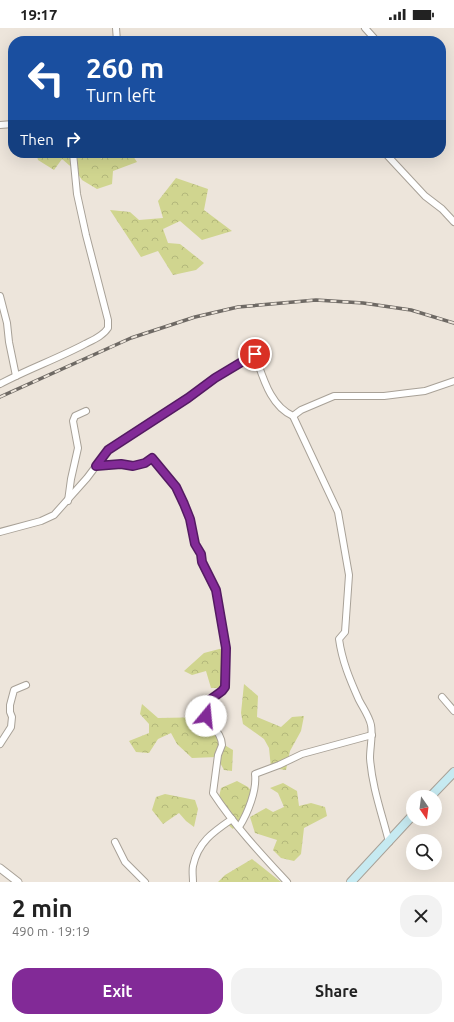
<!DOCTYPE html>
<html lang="en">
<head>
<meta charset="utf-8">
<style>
	body { margin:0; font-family:Ubuntu,sans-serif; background:#f2f2f2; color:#222; height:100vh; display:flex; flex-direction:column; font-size:15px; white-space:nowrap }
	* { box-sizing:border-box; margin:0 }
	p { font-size:13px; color:#767676 }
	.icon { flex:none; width:22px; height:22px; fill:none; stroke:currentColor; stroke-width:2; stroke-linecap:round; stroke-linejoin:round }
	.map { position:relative; height:854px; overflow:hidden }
	.details { display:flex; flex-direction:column; background:#fff; flex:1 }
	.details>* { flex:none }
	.hud { position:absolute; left:8px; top:8px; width:438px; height:122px; border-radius:16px; box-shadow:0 4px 16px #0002; background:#1a4fa0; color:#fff; overflow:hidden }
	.needle { width:26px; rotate:166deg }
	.tools { position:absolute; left:406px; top:762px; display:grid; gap:8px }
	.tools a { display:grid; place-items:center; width:36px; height:36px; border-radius:50%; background:#fff; box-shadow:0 4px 16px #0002; font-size:20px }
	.pin { position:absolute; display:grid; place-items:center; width:34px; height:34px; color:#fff; margin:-17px; border:2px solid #fff; border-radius:50%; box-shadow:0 1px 4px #0007 }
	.me { position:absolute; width:44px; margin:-22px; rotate:17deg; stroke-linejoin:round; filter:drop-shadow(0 0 3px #0008) }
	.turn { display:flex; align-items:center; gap:14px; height:84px; padding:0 12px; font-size:18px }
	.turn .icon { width:52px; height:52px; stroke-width:2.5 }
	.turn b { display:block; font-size:28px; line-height:34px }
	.then { display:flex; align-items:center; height:38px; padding:0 12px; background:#0003; gap:8px; font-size:15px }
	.round { display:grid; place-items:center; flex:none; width:42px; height:42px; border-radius:16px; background:#f2f2f2 }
	.head { display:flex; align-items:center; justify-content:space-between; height:68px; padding:0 12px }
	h1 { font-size:24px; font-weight:700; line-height:30px }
	.cta { display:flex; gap:8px; margin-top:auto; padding:8px 12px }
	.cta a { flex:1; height:46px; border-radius:16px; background:#822a97; color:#fff; font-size:16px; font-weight:700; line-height:46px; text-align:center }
	.cta a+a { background:#f2f2f2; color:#222 }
	.status { display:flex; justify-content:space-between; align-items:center; height:28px; padding:0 20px; background:#fff; direction:ltr }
	.status svg { height:11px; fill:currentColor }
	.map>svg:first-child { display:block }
	.forest { fill:url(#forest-crowns) }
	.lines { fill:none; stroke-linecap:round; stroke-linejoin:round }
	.minor-casing { stroke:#a8a197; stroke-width:8 }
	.tertiary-casing { stroke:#a8a197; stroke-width:9 }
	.secondary-casing { stroke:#a8a197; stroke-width:10 }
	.minor { stroke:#fff; stroke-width:6 }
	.tertiary { stroke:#fff; stroke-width:7 }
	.secondary { stroke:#c6eaf1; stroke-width:8 }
	.rail-casing { stroke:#6e6964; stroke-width:3.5 }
	.rail { stroke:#ede5db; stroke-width:2; stroke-dasharray:6; stroke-linecap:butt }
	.route-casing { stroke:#541b62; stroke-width:10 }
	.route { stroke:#822a97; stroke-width:7 }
</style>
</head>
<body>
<div class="status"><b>19:17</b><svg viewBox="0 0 49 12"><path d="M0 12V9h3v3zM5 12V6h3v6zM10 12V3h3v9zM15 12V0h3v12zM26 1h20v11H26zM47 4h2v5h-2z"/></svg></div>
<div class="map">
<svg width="454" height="854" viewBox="0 0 454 854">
	<defs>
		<pattern id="forest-crowns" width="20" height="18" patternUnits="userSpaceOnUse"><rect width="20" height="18" fill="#d0d58f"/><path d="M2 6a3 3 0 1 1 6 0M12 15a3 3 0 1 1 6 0" fill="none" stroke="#b3b77b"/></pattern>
	</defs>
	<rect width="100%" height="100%" fill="#ede5db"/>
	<g class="forest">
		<path d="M36 125H100L101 131 106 125H131L137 134 113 143 112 156 97 161 82 152 76 143 62 131 54 142 38 132Z"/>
		<path d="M176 150 208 161 204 182 232 203 202 212 180 193 163 201 168 215 180 216 204 235 196 242 173 247 158 223 141 229 110 182 130 184 139 192 163 190 158 173Z"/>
		<path d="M223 620 225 647 220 660H211L206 643 192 647 184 643 204 625Z"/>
		<path d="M244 656 258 668 257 689 281 699 292 689 304 688 301 703 290 723 286 742 271 740 269 720 264 711 243 696 241 685Z"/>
		<path d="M142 676 158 690 212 689C218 706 216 713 233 722L232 743 224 742 217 729 192 730 177 716 171 705 158 711 149 725 136 724 129 713 149 705V696L140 686Z"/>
		<path d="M237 753 248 759 253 765 243 788 233 801 226 795 229 783 219 769 221 760Z"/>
		<path d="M283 755 297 763 299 778 311 775 325 779 327 788 304 800 301 826 294 833 281 830 273 822 277 812 255 805 250 789 266 780 273 784 284 779 278 765 270 760Z"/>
		<path d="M165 766 195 772 198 781 194 799 186 793 179 785 163 796 152 782 156 769Z"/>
		<path d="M252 831 281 854H218L225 847Z"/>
	</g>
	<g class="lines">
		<g class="minor-casing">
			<g id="minor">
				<path d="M116 0 117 13"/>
				<path d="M365 0 374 10 375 13"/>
				<path d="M0 97 13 96"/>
				<path d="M385 125 425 168 442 181 454 194"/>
				<path d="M0 268 7 295 9 314 16 348"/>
				<path d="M0 356C28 341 57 331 85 316 93 312 103 308 108 300V292L86 207 77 166 73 125"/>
				<path d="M293 388 338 484 349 547 345 604 339 611C342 633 350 652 359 672 363 680 369 688 371 697 373 708 370 719 370 730 372 759 382 786 389 814"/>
				<path d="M97 438 121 436 133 438 145 435 152 430 176 459 184 476 190 491 195 516 201 526 202 534 216 562 226 620 225 659 222 663 207 674C201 698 221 698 222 717L218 727 213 765C234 797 261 826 287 854"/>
				<path d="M68 473 71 451 78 420 73 393 75 388 86 383"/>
				<path d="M0 504 41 493 54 487 87 450 108 422 189 370 215 350 255 327C263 349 270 378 293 388L301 382 334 368H384L408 365 425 363 454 353"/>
				<path d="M442 669 454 683"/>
				<path d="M0 716 11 699 12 689 10 684V677L14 662 26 657"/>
				<path d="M239 799C248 785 257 762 255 746L279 737 302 726 372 707"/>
				<path d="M115 814 125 834 145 854"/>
				<path d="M193 854C193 849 192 843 193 838 198 814 213 804 232 791"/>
			</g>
		</g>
		<g class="tertiary-casing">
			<path id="tertiary" d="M0 840 18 854"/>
		</g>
		<g class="secondary-casing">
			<g id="secondary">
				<path d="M430 769 454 744"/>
				<path d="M351 854 413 787"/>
			</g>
		</g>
		<use href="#minor" class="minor"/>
		<use href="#tertiary" class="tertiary"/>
		<use href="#secondary" class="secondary"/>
		<g class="rail-casing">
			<path id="rail" d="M0 369 131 310 195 289 238 279 316 272 363 275 411 282 454 295"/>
		</g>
		<use href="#rail" class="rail"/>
	</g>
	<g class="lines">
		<g class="route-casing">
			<path id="route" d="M206 688 207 674 222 663 225 659 226 620 216 562 202 534 201 526 195 516 190 491 184 476 176 459 152 430 145 435 133 438 121 436 96 438 108 422 188 370 215 350 255 326"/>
		</g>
		<use href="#route" class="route"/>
	</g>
</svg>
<div class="tools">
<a><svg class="needle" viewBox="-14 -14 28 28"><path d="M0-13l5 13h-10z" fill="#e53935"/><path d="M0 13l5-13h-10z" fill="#767676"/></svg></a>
<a><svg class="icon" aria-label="search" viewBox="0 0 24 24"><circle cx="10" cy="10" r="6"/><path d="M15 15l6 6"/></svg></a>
</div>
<div class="pin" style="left:255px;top:326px;background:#d93025"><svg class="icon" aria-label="arrive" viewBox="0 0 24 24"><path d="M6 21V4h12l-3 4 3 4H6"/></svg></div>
<svg class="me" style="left:206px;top:688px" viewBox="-20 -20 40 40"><circle r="19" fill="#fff"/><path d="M0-13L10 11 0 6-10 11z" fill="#822a97"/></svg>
<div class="hud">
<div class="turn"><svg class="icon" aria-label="left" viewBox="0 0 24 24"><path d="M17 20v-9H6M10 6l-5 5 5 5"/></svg><div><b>260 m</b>Turn left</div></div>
<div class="then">Then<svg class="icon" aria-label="right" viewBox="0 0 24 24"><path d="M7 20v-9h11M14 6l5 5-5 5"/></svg></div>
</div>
</div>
<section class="details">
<div class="head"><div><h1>2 min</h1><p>490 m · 19:19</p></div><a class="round"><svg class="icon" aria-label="close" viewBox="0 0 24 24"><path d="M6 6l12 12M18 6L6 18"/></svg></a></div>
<div class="cta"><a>Exit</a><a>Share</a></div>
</section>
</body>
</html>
